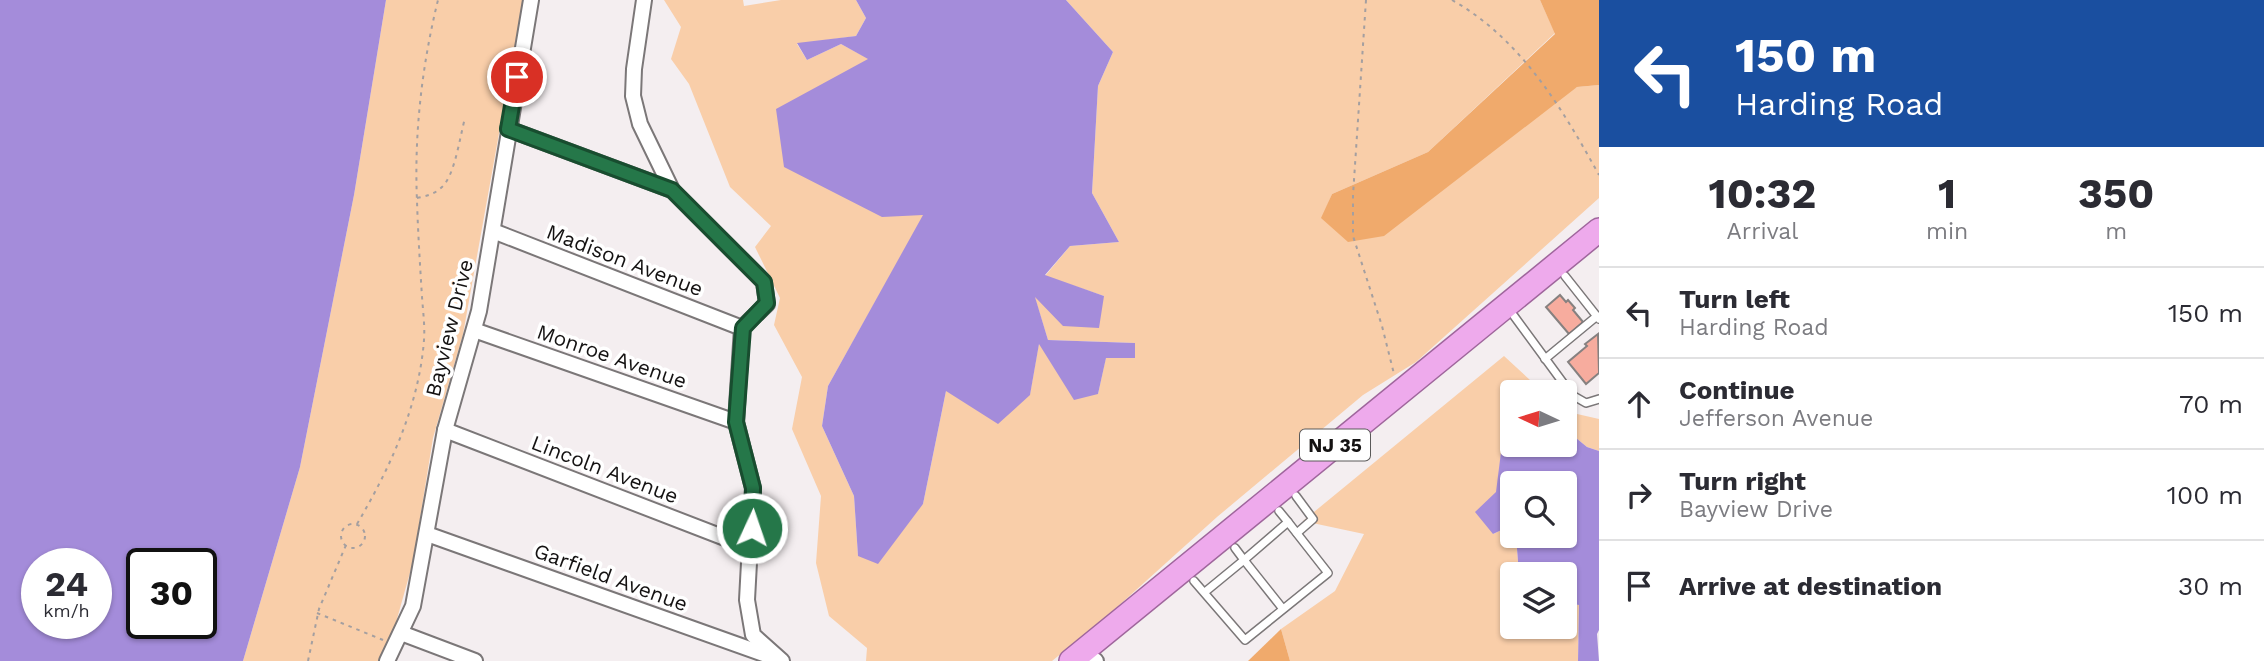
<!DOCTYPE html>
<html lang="en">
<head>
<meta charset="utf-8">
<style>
	body { margin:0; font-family:"Work Sans",sans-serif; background:#f7f7f7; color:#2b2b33; height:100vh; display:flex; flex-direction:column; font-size:26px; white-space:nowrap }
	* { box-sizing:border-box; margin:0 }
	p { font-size:23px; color:#7c7c81 }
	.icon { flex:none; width:38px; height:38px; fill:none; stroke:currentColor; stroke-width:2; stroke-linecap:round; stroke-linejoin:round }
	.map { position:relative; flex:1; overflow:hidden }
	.panel { display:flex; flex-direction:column; background:#fff; width:665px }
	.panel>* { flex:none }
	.guide { background:#1a4fa0; color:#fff; overflow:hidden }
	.needle { width:46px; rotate:274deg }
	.buttons { position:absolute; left:1500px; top:380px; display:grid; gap:14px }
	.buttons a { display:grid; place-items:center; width:77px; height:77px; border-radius:7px; background:#fff; box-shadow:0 2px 5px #0004; font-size:35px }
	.speed { position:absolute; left:21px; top:548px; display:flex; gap:14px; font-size:35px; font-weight:700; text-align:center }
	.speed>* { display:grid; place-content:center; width:91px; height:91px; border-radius:50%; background:#fff; box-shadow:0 2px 5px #0004; line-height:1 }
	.speed small { font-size:18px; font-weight:400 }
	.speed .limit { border:4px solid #111; border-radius:10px; background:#fff; color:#111 }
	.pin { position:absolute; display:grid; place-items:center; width:60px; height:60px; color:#fff; margin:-30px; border:4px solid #fff; border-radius:50%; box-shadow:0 2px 7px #0007 }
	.me { position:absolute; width:77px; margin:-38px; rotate:3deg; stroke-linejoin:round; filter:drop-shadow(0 0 5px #0008) }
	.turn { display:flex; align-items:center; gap:24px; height:147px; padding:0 21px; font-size:32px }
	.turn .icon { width:91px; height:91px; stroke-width:2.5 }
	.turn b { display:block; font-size:49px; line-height:60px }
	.eta { display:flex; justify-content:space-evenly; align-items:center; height:119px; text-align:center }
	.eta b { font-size:42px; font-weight:700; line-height:49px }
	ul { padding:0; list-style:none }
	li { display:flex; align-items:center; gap:21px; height:91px; padding:0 21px; border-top:2px solid #e1e1e2 }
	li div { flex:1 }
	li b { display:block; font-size:26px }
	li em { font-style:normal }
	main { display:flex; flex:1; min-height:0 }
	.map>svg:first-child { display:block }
	.green { fill:#f9cea9 }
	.forest { fill:#f0aa6c }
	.water { fill:#a48cda; fill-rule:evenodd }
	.building { fill:#f7ac9e; stroke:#868180; stroke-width:2 }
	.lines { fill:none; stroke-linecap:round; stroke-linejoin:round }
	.service-casing { stroke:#7b7778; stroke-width:10 }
	.minor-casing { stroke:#7b7778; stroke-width:18 }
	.trunk-casing { stroke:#9f669c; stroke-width:26 }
	.path { stroke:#a49fa0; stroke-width:2; stroke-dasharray:3.5 5; stroke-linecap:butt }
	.service { stroke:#fff; stroke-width:7 }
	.minor { stroke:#fff; stroke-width:14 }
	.trunk { stroke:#eeaaec; stroke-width:23 }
	.route-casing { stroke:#184d2f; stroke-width:18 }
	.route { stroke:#257749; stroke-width:12 }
	.labels { text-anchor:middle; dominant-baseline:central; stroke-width:7; stroke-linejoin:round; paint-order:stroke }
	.shield { fill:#fff; stroke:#5a5959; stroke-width:2 }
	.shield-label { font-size:19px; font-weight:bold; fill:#141212 }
	.street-label { font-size:21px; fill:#141212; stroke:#fff }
</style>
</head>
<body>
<main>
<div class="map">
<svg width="1599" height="661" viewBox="0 0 1599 661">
	<rect width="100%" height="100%" fill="#f4eef0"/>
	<g class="green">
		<path d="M386 0H523L463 334 433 438 413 562 395 626 378 661H243L300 467 354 195Z"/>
		<path d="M664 0H743L744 6 781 0H856L866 18 856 36 797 44 807 60 841 44 869 59 924 215 828 386 822 426 854 496 858 556 923 504 946 391 1030 394 1039 343 1098 394 1106 357 1135 358V343L1048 340 1034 295 1104 296 1045 276 1070 246 1119 242 1092 193 1098 86 1113 52 1066 0H1540L1555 33 1428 152 1332 194 1322 218 1577 87 1599 85V198L1416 362 1363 395 1217 517 1105 618 1052 661H866L867 648 829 616 816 563 821 496 792 429 802 377 774 325 780 298 755 247 771 226 730 187 689 84 671 59 681 27Z"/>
		<path d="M1504 356 1543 392H1512V438L1502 444 1493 534 1512 525V536H1516L1519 574H1512V626H1564L1565 603 1579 605 1578 661H1290L1281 629 1335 591 1364 534 1303 521Z"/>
		<path d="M1564 411 1599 419V451L1587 447 1565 429Z"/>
	</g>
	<g class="forest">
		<path d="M1540 0H1599V85L1577 87 1384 236 1348 242 1321 218 1332 194 1428 152 1555 34Z"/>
		<path d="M1281 629 1290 661H1248Z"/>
	</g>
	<g class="water">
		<path d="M0 0H386L354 195 300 467 243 661H0ZM37 564H96V623H37ZM142 564H201V623H142Z"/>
		<path d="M856 0H1066L1113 52 1098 86 1092 193 1119 242 1070 246 1045 275 1104 296 1099 328 1063 326 1035 297 1048 340 1135 343V358H1106L1098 394 1074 400 1039 344 1030 395 998 424 946 391 923 504 878 564 858 556 854 496 822 426 828 386 923 215 882 217 784 167 776 109 868 59 841 44 807 60 797 43 856 36 866 18Z"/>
		<path d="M1565 429 1587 447 1599 451V630L1597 634 1599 661H1578L1579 605 1565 603 1564 574H1519L1516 536H1564V483H1512V525L1493 534 1475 512 1496 492 1502 444 1512 438V444H1564Z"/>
	</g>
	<g class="building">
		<path d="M1560 295 1566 302 1568 300 1575 308 1573 310 1583 322 1569 334 1546 307Z"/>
		<path d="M1598 334 1599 373 1586 384 1568 362 1587 346 1585 344Z"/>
	</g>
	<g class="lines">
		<g class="service-casing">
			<g id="service">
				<path d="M1565 276 1599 319"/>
				<path d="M1514 316 1572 395 1586 403 1599 399"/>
				<path d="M1545 359 1597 316"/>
				<path d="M1296 496 1313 519 1297 533"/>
				<path d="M1279 511 1288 522"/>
				<path d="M1194 581 1245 640 1328 573 1288 522 1244 560 1283 609"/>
				<path d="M1205 592 1244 560 1235 548"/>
			</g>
		</g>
		<g class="minor-casing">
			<g id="minor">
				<path d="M644 0 634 69 633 96 640 124 672 190 764 282 767 304 742 328 736 422 753 488 747 600 753 635 782 661"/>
				<path d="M508 129 672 190"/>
				<path d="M493 231 742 328"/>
				<path d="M474 330 736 422"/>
				<path d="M445 430 751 548"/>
				<path d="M427 534 772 657"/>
				<path d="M401 633 475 661"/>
				<path d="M1095 660 1096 661"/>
				<path d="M387 661 413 606 445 430 479 311 531 0"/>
			</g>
		</g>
		<g class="trunk-casing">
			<path id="trunk" d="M1071 661 1599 230"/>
		</g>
		<g class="path">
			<path d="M1366 0 1353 195V236L1382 326 1394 374"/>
			<path d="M1452 0C1521 39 1562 108 1599 175"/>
			<path d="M417 198C427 196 435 194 442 187 455 175 460 136 465 118"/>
			<path d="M357 524C390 468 419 406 424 340 425 326 423 311 422 297 420 265 418 233 417 201 414 134 422 65 438 0"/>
			<circle cx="353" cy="536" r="12"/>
			<path d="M317 613 383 640"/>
			<path d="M308 661 319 609 346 545"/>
		</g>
		<use href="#service" class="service"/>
		<use href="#minor" class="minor"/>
		<use href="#trunk" class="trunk"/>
	</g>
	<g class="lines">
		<g class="route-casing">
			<path id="route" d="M517 77 508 129 672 190 764 282 767 303 743 328 736 422 753 488 752 528"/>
		</g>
		<use href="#route" class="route"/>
	</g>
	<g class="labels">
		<rect class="shield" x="1300" y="429.5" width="70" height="31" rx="5"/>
		<g class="shield-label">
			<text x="1335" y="445">NJ 35</text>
		</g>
		<g class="street-label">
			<text transform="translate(625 260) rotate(21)">Madison Avenue</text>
			<text transform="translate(449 328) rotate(-76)">Bayview Drive</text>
			<text transform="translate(612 356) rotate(19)">Monroe Avenue</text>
			<text transform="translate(605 469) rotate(21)">Lincoln Avenue</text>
			<text transform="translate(611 577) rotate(20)">Garfield Avenue</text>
		</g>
	</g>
</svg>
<div class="buttons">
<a><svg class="needle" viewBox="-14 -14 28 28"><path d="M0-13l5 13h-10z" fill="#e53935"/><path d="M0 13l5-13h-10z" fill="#7c7c81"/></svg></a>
<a><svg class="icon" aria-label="search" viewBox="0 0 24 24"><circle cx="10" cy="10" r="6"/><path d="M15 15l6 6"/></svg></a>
<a><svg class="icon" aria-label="layers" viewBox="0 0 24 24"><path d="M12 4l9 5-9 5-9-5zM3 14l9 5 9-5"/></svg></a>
</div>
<div class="speed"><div>24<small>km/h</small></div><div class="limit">30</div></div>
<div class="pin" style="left:517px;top:77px;background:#d93025"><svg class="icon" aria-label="arrive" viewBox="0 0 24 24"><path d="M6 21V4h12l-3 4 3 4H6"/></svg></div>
<svg class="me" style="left:752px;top:528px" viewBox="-20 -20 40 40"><circle r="17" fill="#257749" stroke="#fff" stroke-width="3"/><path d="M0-11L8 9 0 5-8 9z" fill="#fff"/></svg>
</div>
<section class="panel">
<div class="guide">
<div class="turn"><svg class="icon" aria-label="left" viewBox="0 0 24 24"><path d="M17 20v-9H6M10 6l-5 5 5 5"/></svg><div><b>150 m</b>Harding Road</div></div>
</div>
<div class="eta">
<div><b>10:32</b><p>Arrival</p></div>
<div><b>1</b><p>min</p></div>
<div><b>350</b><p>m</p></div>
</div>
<ul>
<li><svg class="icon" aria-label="left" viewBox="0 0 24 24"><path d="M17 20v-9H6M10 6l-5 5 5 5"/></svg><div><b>Turn left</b><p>Harding Road</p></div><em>150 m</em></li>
<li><svg class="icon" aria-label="ahead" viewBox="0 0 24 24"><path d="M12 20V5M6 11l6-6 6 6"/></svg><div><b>Continue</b><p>Jefferson Avenue</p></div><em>70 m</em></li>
<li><svg class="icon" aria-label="right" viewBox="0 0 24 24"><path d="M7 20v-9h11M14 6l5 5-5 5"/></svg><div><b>Turn right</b><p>Bayview Drive</p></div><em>100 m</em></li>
<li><svg class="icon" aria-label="arrive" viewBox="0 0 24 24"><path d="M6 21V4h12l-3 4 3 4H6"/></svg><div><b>Arrive at destination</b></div><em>30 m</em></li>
</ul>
</section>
</main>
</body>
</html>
